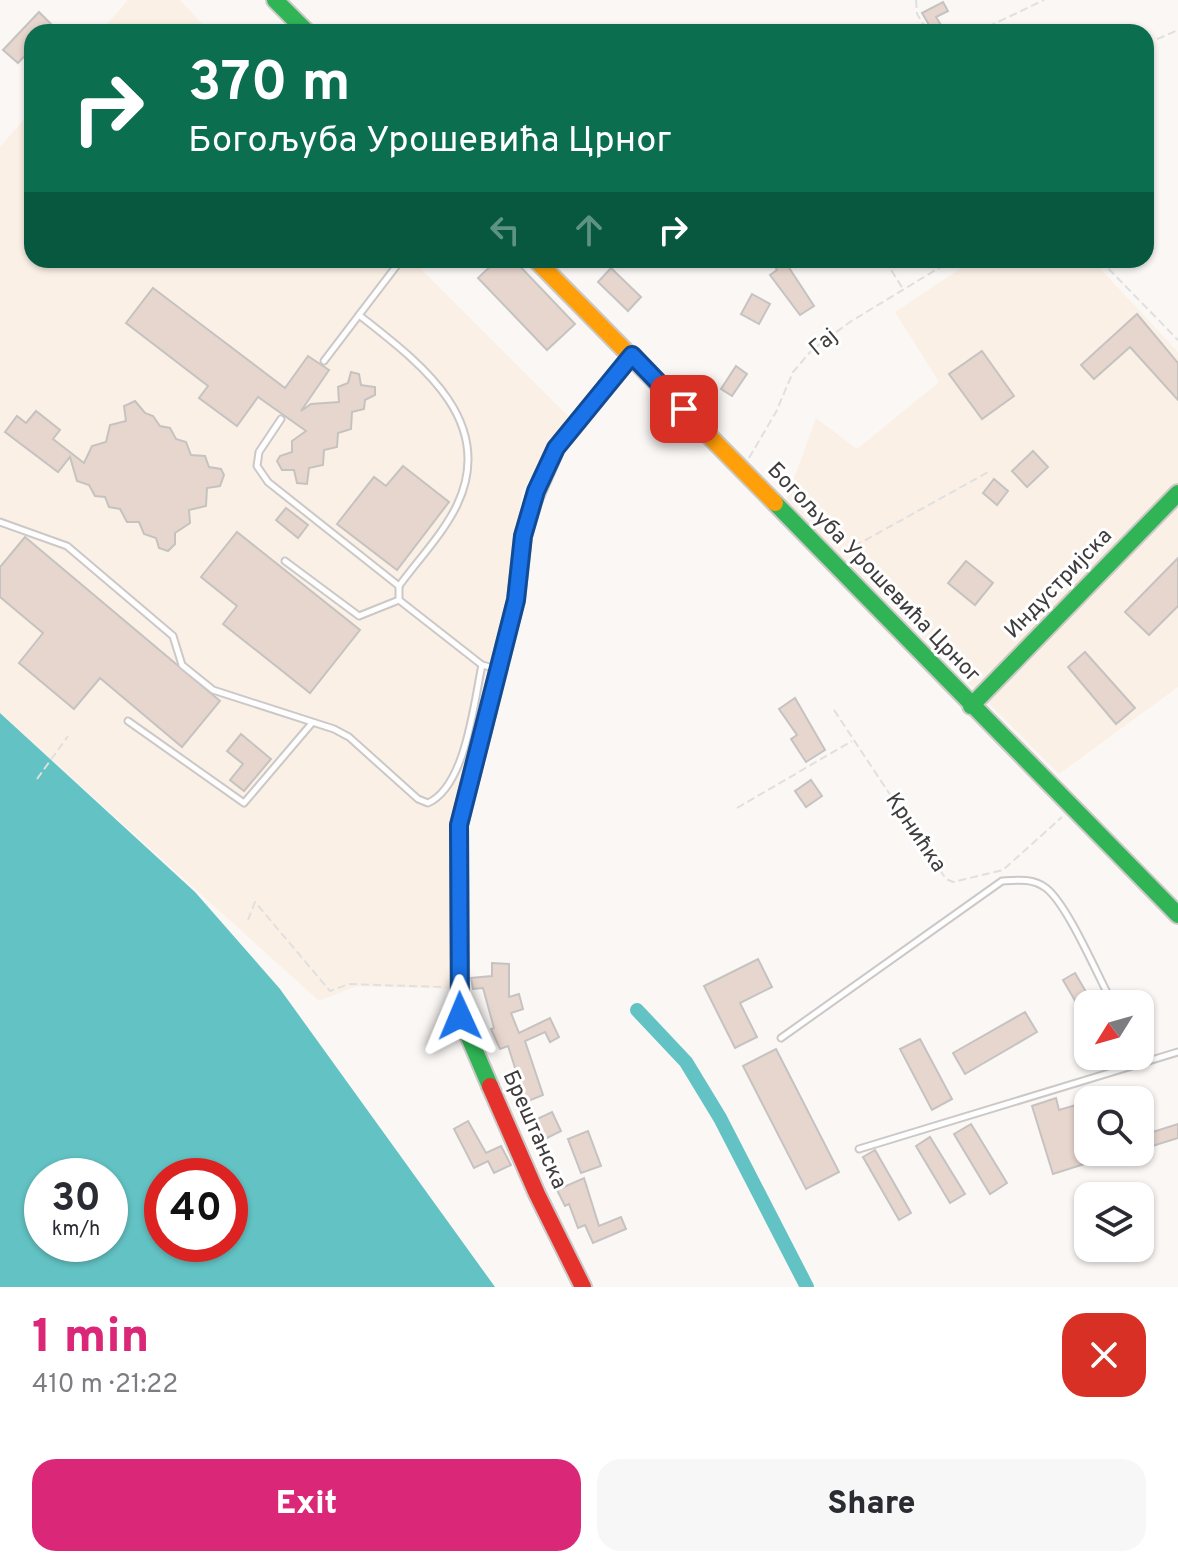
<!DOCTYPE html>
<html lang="en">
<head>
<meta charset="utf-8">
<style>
	body { margin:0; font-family:Overpass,sans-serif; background:#f7f7f7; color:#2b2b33; height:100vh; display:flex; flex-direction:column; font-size:30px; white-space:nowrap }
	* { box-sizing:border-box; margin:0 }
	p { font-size:26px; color:#7c7c81 }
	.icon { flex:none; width:44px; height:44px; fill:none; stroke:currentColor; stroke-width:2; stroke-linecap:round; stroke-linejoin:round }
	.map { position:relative; height:1287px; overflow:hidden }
	.panel { display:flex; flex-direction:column; background:#fff; flex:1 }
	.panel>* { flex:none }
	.guide { position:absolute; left:24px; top:24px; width:1130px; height:244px; border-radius:24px; box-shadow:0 2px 6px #0004; background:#0b6e4f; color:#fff; overflow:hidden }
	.needle { width:52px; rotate:233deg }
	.fabs { position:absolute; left:1074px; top:990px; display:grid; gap:16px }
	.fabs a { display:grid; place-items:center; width:80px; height:80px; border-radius:16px; background:#fff; box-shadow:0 2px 6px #0004; font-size:40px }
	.speed { position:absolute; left:24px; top:1158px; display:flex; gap:16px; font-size:40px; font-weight:700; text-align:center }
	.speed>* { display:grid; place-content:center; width:104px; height:104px; border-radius:50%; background:#fff; box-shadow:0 2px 6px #0004; line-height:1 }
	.speed small { font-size:20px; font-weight:400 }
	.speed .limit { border:12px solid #d22; background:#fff; color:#111 }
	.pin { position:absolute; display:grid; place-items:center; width:68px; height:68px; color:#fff; margin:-34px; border-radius:16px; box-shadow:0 4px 12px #0006 }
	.me { position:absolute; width:88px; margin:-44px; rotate:359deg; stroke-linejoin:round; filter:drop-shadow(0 0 6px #0008) }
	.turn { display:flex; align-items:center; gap:28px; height:168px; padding:0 32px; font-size:36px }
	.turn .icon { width:104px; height:104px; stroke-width:2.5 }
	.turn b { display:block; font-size:56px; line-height:68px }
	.lanes { display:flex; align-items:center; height:76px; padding:0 32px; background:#0003; justify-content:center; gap:40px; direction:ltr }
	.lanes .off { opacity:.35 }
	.round { display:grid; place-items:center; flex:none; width:84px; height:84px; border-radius:24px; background:#f7f7f7 }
	.head { display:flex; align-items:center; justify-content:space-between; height:136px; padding:0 32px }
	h1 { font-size:48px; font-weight:800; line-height:60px; color:#db2777 }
	.button { display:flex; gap:16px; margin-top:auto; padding:16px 32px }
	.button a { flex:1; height:92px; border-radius:24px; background:#db2777; color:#fff; font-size:32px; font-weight:800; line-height:92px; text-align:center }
	.button a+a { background:#f7f7f7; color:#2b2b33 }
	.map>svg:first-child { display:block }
	.industrial { fill:#fbf0e5 }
	.water { fill:#63c3c4; fill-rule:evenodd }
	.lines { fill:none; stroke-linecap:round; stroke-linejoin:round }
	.canal { stroke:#63c3c4; stroke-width:14 }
	.building { fill:#e7d6ce; stroke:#c5c3c1; stroke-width:2 }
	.lane-casing { stroke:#cbc8c7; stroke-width:9 }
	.fast-casing { stroke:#cbc8c7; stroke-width:20 }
	.slow-casing { stroke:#cbc8c7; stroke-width:20 }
	.jam-casing { stroke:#cbc8c7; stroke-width:20 }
	.path { stroke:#e0e0e0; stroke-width:2; stroke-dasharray:8 4; stroke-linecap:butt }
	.lane { stroke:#fefefe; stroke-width:5 }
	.fast { stroke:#30b455; stroke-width:16 }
	.slow { stroke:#ff9f0a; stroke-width:16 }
	.jam { stroke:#e5322d; stroke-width:16 }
	.route-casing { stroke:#114b97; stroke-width:20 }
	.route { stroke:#1a73e8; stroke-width:14 }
	.labels { text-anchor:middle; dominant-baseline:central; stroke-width:6; stroke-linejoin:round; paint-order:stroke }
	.street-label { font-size:22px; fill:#3e3c3c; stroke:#fff }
</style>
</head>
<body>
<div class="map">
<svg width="1178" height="1287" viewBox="0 0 1178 1287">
	<rect width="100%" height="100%" fill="#faf7f5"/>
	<g class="industrial">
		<path d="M128 0H180L209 32H100Z"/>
		<path d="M32 110V260H412L568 416 522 492 501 633 452 882 450 989 357 986 319 1001 0 713V147Z"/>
		<path d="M973 260H1092L1178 352V687L1059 774 786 500 816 418 857 449 939 382 895 312Z"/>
	</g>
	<path class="water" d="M0 713 195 892 280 989 495 1287H0ZM42 1176H110V1244H42ZM162 1176H230V1244H162Z"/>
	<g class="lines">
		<path class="canal" d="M637 1010 686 1062 720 1118 807 1287"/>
	</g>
	<g class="building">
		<path d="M943 2 948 11 936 17 941 25 932 30 922 13Z"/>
		<path d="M39 12 53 26 47 32H32V48L18 63 3 50Z"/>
		<path d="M497 260H514L575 324 547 350 478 278Z"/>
		<path d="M771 260H784L814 306 800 315 770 275 777 270Z"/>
		<path d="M611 268 641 297 628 311 598 282Z"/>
		<path d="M153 288 285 388 308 356 329 370 301 411 311 404 339 402 338 387 348 383 351 372 359 374 361 385 375 387V395L365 400 364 409 352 412 351 429 338 433 337 447 324 450 323 465 309 468 307 484 297 483 294 470H282L277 461 280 456 292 452V441L306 431 258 397 237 426 199 398 208 386 126 323Z"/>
		<path d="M752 294 770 304 759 324 741 314Z"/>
		<path d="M1137 314 1178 363V400L1130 347 1094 379 1081 365Z"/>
		<path d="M982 351 1014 396 982 419 949 374Z"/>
		<path d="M736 366 747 374 732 396 721 389Z"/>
		<path d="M135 401 145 413 153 416 160 426 170 428 176 439 186 442 191 455 205 456 209 467 221 469 224 475 220 486 207 488 206 506 189 510 190 523 175 533V544L168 551 159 548 156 538 144 534 139 522H127L120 509 109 507 105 497 95 496 89 485 77 481 70 457 58 472 5 432 17 416 26 423 36 411 60 430 53 439 84 463 92 446 106 442 110 425 126 421 124 406Z"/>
		<path d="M1033 451 1048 467 1027 487 1012 471Z"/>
		<path d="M403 466 449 502 397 570 337 524 374 477 386 486Z"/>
		<path d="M994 479 1008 491 997 505 983 493Z"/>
		<path d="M286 508 308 525 298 538 276 520Z"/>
		<path d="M237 532 360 630 310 693 223 624 237 606 201 577Z"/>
		<path d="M25 537 220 701 182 747 100 678 74 709 19 663 43 633 0 597V567Z"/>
		<path d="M1178 558V606L1149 635 1125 612Z"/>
		<path d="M966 561 993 583 975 605 948 583Z"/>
		<path d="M1085 652 1135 708 1116 724 1068 667Z"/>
		<path d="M795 698 825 750 806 762 791 739 797 735 779 709Z"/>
		<path d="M241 734 271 759 244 791 230 780 243 764 227 751Z"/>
		<path d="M811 780 822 796 806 807 795 791Z"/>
		<path d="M758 959 772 987 740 1003 757 1037 735 1048 704 986Z"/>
		<path d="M492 963 509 964V997L519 994 523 1009 511 1013 519 1033 550 1018 559 1037 550 1042 545 1032 525 1041 543 1095 526 1102 508 1046 500 1049 491 1029 494 1028 483 988 473 989 471 978 492 976Z"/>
		<path d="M1075 973 1089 997 1077 1004 1063 980Z"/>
		<path d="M1025 1012 1037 1032 965 1074 953 1053Z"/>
		<path d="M920 1039 952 1099 932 1110 900 1049Z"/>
		<path d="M776 1049 839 1172 806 1189 743 1066Z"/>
		<path d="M1056 1098 1059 1110 1076 1105 1088 1152 1094 1161 1053 1174 1032 1106Z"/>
		<path d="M552 1112 561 1131 545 1139 535 1120Z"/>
		<path d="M468 1121 486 1153 501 1146 511 1165 494 1173 488 1161 474 1168 454 1129Z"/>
		<path d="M971 1124 1007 1183 990 1194 954 1134Z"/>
		<path d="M1178 1124V1138L1140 1150V1136Z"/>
		<path d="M588 1131 601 1166 581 1173 568 1139Z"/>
		<path d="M930 1137 965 1194 950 1203 916 1146Z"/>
		<path d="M875 1150 911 1213 899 1220 863 1157Z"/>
		<path d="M584 1178 599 1226 621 1217 626 1229 593 1243 585 1225 578 1228 569 1204 565 1206 557 1190Z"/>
	</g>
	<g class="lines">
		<g class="lane-casing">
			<g id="lane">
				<path d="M324 361 359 315"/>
				<path d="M281 419 259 452 257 466 268 482 399 586V600L482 665 494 668"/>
				<path d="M0 522 67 546 173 636 182 665 213 690 334 729 349 737 418 799 428 803C466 786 474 702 482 665"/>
				<path d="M285 561 359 616 399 600"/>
				<path d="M399 586C418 560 443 534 457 505 498 419 417 361 359 315L401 260"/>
				<path d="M128 721 244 803 312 723"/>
				<path d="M781 1038 1002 881C1017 880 1033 878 1046 888 1068 905 1098 977 1113 1004"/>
				<path d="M1140 1054 1145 1062"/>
				<path d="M859 1149 1178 1052"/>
			</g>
		</g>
		<g class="fast-casing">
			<g id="fast">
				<path d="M275 0 307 32"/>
				<path d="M775 503 1178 915"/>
				<path d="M971 706 1178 493"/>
				<path d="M490 1086 460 1016 459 825 516 600 523 536 534 499"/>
			</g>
		</g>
		<g class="slow-casing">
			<g id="slow">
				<path d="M536 260 775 503"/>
				<path d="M534 499 556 448 632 355"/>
			</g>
		</g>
		<g class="jam-casing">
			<path id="jam" d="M490 1086 537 1194 583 1287"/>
		</g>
		<g class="path">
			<path d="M916 0 917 14 928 32"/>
			<path d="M977 32 1044 0"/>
			<path d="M1146 44 1178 30"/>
			<path d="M885 260 903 289"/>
			<path d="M1100 260 1178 340"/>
			<path d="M749 458 776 412 793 372 812 350 850 322 952 260"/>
			<path d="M844 552 990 471"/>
			<path d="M834 710 946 879 953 882 1003 870 1062 817"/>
			<path d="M37 779 68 736"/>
			<path d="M737 808 852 741"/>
			<path d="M248 920 255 902 330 991 349 984 445 987"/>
		</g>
		<use href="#lane" class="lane"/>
		<use href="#fast" class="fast"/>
		<use href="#slow" class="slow"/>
		<use href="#jam" class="jam"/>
	</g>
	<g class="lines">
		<g class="route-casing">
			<path id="route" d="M460 1016 459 825 516 600 523 536 536 491 556 448 632 355 684 409"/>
		</g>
		<use href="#route" class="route"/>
	</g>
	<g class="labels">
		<g class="street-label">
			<text transform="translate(824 343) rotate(-40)">Гај</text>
			<text transform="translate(873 573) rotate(46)">Богољуба Урошевића Црног</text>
			<text transform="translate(1059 584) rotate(-46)">Индустријска</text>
			<text transform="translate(915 833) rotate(56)">Крнићка</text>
			<text transform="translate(534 1130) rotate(66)">Брештанска</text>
		</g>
	</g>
</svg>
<div class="fabs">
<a><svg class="needle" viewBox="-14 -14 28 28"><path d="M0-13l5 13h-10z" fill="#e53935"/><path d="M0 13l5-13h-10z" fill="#7c7c81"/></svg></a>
<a><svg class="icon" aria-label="search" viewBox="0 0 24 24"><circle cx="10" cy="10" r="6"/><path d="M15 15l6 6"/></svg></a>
<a><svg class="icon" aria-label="layers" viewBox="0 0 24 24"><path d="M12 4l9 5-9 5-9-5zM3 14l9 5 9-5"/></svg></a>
</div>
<div class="speed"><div>30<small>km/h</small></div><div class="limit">40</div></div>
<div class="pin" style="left:684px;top:409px;background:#d93025"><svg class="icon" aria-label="arrive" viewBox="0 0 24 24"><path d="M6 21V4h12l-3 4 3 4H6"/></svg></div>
<svg class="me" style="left:460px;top:1016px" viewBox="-20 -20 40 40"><path d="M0-17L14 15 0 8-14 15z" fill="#1a73e8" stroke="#fff" stroke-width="4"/></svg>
<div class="guide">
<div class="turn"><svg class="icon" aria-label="right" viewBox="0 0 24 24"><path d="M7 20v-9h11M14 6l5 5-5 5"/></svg><div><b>370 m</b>Богољуба Урошевића Црног</div></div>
<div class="lanes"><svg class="icon off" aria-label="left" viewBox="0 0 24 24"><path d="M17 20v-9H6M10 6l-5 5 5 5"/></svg><svg class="icon off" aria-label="ahead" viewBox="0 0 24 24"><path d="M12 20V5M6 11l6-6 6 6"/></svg><svg class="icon" aria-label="right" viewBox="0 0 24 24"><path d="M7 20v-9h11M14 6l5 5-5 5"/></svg></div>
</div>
</div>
<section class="panel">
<div class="head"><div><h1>1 min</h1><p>410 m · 21:22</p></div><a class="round" style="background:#d93025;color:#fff"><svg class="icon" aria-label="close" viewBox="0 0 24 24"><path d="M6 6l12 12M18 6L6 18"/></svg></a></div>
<div class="button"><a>Exit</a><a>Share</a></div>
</section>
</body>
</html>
